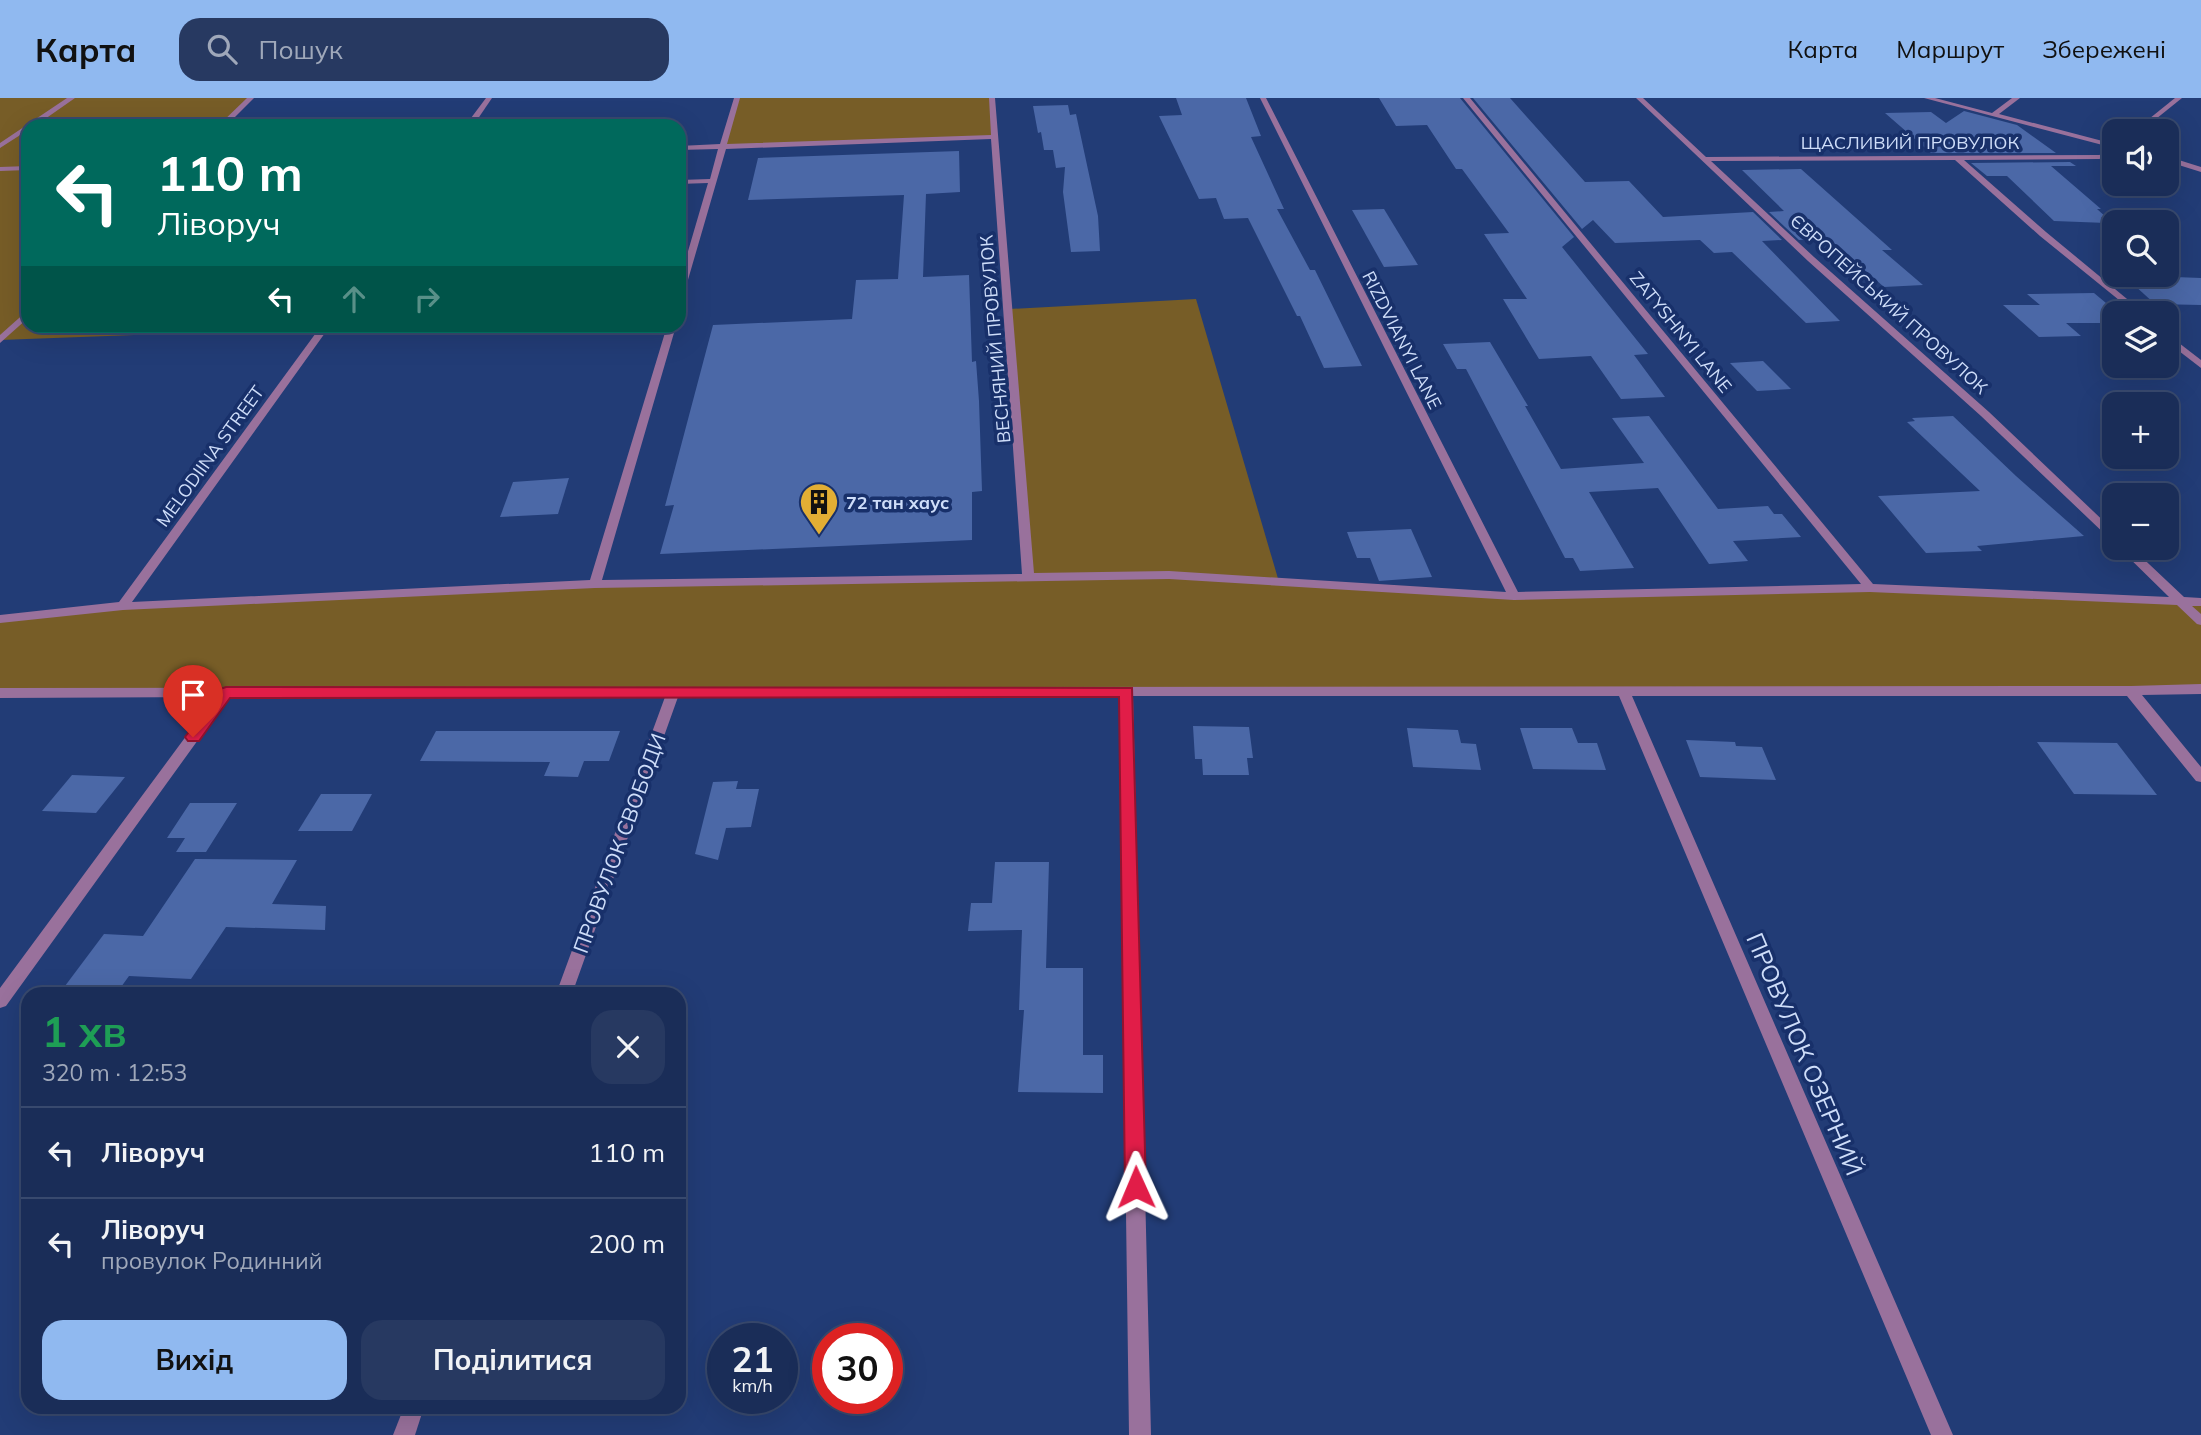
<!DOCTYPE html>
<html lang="uk">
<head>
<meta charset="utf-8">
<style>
	body { margin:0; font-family:Mulish,sans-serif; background:#273961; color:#f1f3f6; height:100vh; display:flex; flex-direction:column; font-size:26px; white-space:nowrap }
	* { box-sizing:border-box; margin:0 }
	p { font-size:23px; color:#9fa8ba }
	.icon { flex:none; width:38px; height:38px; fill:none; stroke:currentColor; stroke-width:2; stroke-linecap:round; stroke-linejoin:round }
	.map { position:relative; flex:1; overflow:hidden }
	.drawer { position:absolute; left:21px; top:889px; width:665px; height:427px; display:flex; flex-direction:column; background:#1a2d58; border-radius:21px; box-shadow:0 7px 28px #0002,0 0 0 2px #38496e }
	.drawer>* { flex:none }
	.guide { position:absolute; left:21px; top:21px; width:665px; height:214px; border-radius:21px; box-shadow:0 7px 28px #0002,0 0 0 2px #38496e; background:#00695c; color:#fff; overflow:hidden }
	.fabs { position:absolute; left:2102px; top:21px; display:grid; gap:14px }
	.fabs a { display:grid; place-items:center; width:77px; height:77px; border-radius:14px; background:#1a2d58; box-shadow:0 7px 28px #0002,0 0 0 2px #38496e; font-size:35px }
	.speed { position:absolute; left:707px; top:1225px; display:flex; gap:14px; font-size:35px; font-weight:700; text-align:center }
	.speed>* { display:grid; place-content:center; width:91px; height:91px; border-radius:50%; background:#1a2d58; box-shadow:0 7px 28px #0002,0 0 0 2px #38496e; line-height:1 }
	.speed small { font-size:18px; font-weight:400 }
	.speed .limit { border:10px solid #d22; background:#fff; color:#111 }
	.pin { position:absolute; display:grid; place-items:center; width:60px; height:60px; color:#fff; margin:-72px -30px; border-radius:50% 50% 50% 0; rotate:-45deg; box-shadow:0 0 7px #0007 }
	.pin .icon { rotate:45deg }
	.me { position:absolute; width:77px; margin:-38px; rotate:359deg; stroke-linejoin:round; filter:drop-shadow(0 0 5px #0008) }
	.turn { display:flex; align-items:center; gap:24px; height:147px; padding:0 21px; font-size:32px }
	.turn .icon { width:91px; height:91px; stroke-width:2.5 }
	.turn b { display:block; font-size:49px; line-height:60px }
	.lanes { display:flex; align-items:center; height:66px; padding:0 21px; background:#0003; justify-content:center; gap:35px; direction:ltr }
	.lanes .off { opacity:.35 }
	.round { display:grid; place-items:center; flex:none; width:74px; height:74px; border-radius:21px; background:#273961 }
	.headline { display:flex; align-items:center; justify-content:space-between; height:119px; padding:0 21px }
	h1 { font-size:42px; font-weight:700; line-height:52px; color:#1e9e55 }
	.button { display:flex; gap:14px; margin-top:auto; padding:14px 21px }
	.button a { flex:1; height:80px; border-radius:21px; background:#90b9f0; color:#111; font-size:28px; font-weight:700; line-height:80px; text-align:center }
	.button a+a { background:#273961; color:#f1f3f6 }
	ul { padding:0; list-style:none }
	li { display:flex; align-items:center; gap:21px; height:91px; padding:0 21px; border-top:2px solid #38496e }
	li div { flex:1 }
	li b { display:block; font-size:26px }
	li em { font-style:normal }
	header { display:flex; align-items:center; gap:42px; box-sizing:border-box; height:98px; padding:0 35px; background:#90b9f0; color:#111 }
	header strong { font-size:33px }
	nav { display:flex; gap:38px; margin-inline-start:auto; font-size:24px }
	.search { width:490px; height:63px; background:#273961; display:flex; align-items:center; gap:18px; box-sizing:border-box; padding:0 24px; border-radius:21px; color:#9fa8ba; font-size:26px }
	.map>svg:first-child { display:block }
	.green { fill:#775d27 }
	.building { fill:#4b68a7 }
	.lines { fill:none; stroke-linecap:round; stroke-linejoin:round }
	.minor { fill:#99719c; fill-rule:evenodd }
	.route { fill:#e11d48; stroke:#92132f; stroke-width:2 }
	.labels { text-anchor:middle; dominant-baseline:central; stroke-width:7; stroke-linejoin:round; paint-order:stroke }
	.far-street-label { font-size:18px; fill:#ceddf9; stroke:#18306a }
	.far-poi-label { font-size:18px; font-weight:bold; fill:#ceddf9; stroke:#18306a; text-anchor:start }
	.street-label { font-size:21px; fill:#ceddf9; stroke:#18306a }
	.near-street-label { font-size:24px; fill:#ceddf9; stroke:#18306a }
</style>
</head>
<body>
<header>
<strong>Карта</strong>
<div class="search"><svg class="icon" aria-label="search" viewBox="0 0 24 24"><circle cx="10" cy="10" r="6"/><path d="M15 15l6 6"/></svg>Пошук</div>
<nav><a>Карта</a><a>Маршрут</a><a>Збережені</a></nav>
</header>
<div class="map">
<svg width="2201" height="1337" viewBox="0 0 2201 1337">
	<rect width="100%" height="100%" fill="#223c76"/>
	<g class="green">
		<path d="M0 0H251L222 28H28V228H325L324 230 0 242Z"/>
		<path d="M737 0H992L994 39 723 49Z"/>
		<path d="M1196 201 1279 484 1514 498 1870 490 2201 504V591L0 595V521C341 487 685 484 1027 479L1009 211Z"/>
	</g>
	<g class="building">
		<path d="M1176 0H1246L1261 38 1251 39 1284 111H1277L1310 172H1315L1362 268 1324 270 1300 218H1297L1248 120 1224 121 1216 100 1199 101 1159 18 1182 17Z"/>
		<path d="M1379 0H1460L1574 139 1562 149 1648 256 1634 257 1665 299 1621 301 1591 258 1539 261 1503 201H1527L1484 136 1509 135 1462 71H1456L1427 27 1396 28Z"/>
		<path d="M1473 0H1510L1585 84 1629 83 1663 119 1753 114 1782 142 1762 143 1840 223 1806 225 1732 154 1714 155 1700 142 1615 145 1593 122 1582 131Z"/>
		<path d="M1068 7 1070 17 1076 16 1098 118 1100 153 1071 154 1063 94 1065 69 1056 70 1053 52H1044L1041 34 1038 35 1033 8Z"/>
		<path d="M1964 13 2017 27 2056 55H1931L1885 15 1931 14 1946 25Z"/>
		<path d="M959 53 960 94 926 96 923 179 969 177 972 264 976 263 979 303 982 393 972 394V442L660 456 674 407 665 408 713 227 852 221 856 182 898 181 904 97 748 102 758 60Z"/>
		<path d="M2070 64 2076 68H2051L2101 111H2097L2107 120 2101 119 2107 125 2054 123 2007 78H1987L1971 65Z"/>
		<path d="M1801 71 1892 152H1882L1923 187 1884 189 1828 140 1799 142 1769 114 1784 113 1742 72Z"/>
		<path d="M1384 111 1418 167 1384 169 1352 112Z"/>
		<path d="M2123 177 2201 180V207L2155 206Z"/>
		<path d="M2094 195 2118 215H2114V225H2066L2081 238 2039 239 2003 207H2040L2027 196Z"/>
		<path d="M1490 244 1528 308H1525L1561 371 1644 365 1612 320 1649 318 1718 411 1768 408 1774 416H1782L1801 439 1733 443 1748 463 1709 466 1658 390 1589 394 1634 470 1580 473 1573 460H1565L1466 271H1457L1443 246Z"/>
		<path d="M1763 263 1791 291 1757 293 1730 265Z"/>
		<path d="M1953 318 2016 378 2084 438 1977 448 1982 453 1926 455 1878 398 1980 393 1907 324 1915 323 1912 320Z"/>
		<path d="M569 380 558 416 500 419 513 384Z"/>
		<path d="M1411 431 1432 479 1379 483 1370 460H1357L1347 434Z"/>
		<path d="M1193 628 1249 629 1253 660H1247L1249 677H1203L1202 661H1195Z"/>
		<path d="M1407 630 1458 632 1461 645 1476 646 1481 672 1413 669Z"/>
		<path d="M1520 630H1572L1578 645H1597L1606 672 1533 671Z"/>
		<path d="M436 633H620L609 663H584L578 679 544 678 550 664 420 663Z"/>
		<path d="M1686 642 1735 644 1736 648 1762 649 1776 682 1700 679Z"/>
		<path d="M2037 644 2117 645 2157 697 2074 696Z"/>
		<path d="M72 677 125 679 96 715 42 713Z"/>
		<path d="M738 683 736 691H759L751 729 726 730 718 762 695 756 713 684Z"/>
		<path d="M321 696H372L352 733H298Z"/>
		<path d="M190 705H237L206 754H176L185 740H167Z"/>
		<path d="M195 761 297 762 272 806 326 808 325 832 226 829 191 881 129 878 116 896H59L104 836 143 838Z"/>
		<path d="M995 764H1049L1046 870H1083V957H1103V995L1018 994 1024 912H1019L1022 832 968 833 971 805H992Z"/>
	</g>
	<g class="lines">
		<g class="minor">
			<path d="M67 0H75L35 28H28V32L0 50V45Z"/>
			<path d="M247 0H254L226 28H218Z"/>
			<path d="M486 0H492L473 28H465Z"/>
			<path d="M734 0H740L727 46 991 37 989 0H995L1034 475 1169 473 1506 494 1260 0H1266L1518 494 1861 486 1463 0H1470L1873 486 2169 499 2119 450H2132L2184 499 2201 500V508H2192L2201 516V527L2197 526 2177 507 1870 494 1514 502 1169 481 595 490 123 512 0 525V517L119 504 321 228H330L132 504 590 482 667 228H676L602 482 1022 476 991 41 726 51 683 199 679 202V184L708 85 679 86V82L710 81 718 51 679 52V48L720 46Z"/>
			<path d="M1636 0H1643L1706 59 2099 57 2114 54V58L2099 61 1964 62 2046 134 2144 215H2135L2040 138 1955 62 1711 63 1814 159 1989 314 2114 433V442L2110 441 1981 318 1808 163Z"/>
			<path d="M1924 0H1935L1992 15 2012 0H2020L1999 16 2114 46V50Z"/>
			<path d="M2175 0H2182L2141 33H2134Z"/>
			<path d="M2166 58 2201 69V74L2166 63Z"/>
			<path d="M28 68V72L0 73V69Z"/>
			<path d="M28 212V220L0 245V237Z"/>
			<path d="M2166 235 2201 262V270L2166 243Z"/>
			<path d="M2201 586V596L2142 597 2201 669V684L2196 683 2127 598H1632L1953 1337H1931L1619 598H1133L1151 1337H1129L1119 599H678L572 896H556L665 599H229L6 908 0 910V890L215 599 0 600V590L2131 588Z"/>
			<path d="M404 1309H424L415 1337H393Z"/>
		</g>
	</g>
	<path class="route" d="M226 589 1132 590 1146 1089 1143 1096 1136 1099 1128 1096 1125 1089 1119 599 230 600 199 643H188L185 639 188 635 220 591Z"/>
	<defs>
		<g id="building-pin" transform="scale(2.0125)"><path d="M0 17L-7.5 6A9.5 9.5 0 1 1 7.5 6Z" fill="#e2ae34" stroke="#18306a"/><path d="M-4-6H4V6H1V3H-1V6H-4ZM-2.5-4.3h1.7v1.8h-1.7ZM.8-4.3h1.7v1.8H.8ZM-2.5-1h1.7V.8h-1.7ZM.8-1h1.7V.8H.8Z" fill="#111"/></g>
	</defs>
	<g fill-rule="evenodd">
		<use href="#building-pin" x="819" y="404"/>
	</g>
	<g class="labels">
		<g class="far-street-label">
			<text x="1910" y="44">ЩАСЛИВИЙ ПРОВУЛОК</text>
			<text transform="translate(1889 206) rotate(42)">ЄВРОПЕЙСЬКИЙ ПРОВУЛОК</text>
			<text transform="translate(1681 234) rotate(51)">ZATYSHNYI LANE</text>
			<text transform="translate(995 241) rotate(-95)">ВЕСНЯНИЙ ПРОВУЛОК</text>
			<text transform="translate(1402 242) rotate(63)">RIZDVIANYI LANE</text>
			<text transform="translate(210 358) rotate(-54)">MELODIINA STREET</text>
		</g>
		<g class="far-poi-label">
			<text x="846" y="404">72 тан хаус</text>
		</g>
		<g class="street-label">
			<text transform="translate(619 745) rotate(-70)">ПРОВУЛОК СВОБОДИ</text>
		</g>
		<g class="near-street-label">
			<text transform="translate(1805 956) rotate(67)">ПРОВУЛОК ОЗЕРНИЙ</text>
		</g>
	</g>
</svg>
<div class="fabs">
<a><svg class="icon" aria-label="sound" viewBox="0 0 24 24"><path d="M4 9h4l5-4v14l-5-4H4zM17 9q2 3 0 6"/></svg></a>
<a><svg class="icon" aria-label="search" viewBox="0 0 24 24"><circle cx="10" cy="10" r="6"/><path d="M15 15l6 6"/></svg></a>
<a><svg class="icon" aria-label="layers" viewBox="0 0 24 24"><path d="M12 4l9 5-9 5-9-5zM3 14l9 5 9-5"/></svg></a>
<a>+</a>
<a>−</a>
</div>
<div class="speed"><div>21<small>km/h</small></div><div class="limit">30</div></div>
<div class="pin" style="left:193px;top:639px;background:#d93025"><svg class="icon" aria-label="arrive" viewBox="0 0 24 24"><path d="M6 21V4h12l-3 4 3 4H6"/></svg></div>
<svg class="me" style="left:1136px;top:1089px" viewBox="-20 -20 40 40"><path d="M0-17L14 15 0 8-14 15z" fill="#e11d48" stroke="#fff" stroke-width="4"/></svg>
<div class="guide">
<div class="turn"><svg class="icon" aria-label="left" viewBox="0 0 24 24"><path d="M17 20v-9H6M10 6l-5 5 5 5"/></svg><div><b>110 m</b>Ліворуч</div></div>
<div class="lanes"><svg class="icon" aria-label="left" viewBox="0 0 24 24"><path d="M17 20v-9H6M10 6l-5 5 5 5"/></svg><svg class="icon off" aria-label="ahead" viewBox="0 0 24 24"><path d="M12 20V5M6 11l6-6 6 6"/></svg><svg class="icon off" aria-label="right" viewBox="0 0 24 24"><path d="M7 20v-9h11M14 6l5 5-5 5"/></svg></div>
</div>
<section class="drawer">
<div class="headline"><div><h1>1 хв</h1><p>320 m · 12:53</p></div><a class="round"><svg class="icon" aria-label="close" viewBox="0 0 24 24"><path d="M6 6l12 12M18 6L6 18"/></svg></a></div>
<ul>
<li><svg class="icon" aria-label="left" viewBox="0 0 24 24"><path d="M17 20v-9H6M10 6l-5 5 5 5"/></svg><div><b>Ліворуч</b></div><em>110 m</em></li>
<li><svg class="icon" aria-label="left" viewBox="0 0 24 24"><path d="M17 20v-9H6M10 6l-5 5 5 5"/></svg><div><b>Ліворуч</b><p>провулок Родинний</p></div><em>200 m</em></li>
</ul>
<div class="button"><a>Вихід</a><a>Поділитися</a></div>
</section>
</div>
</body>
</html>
